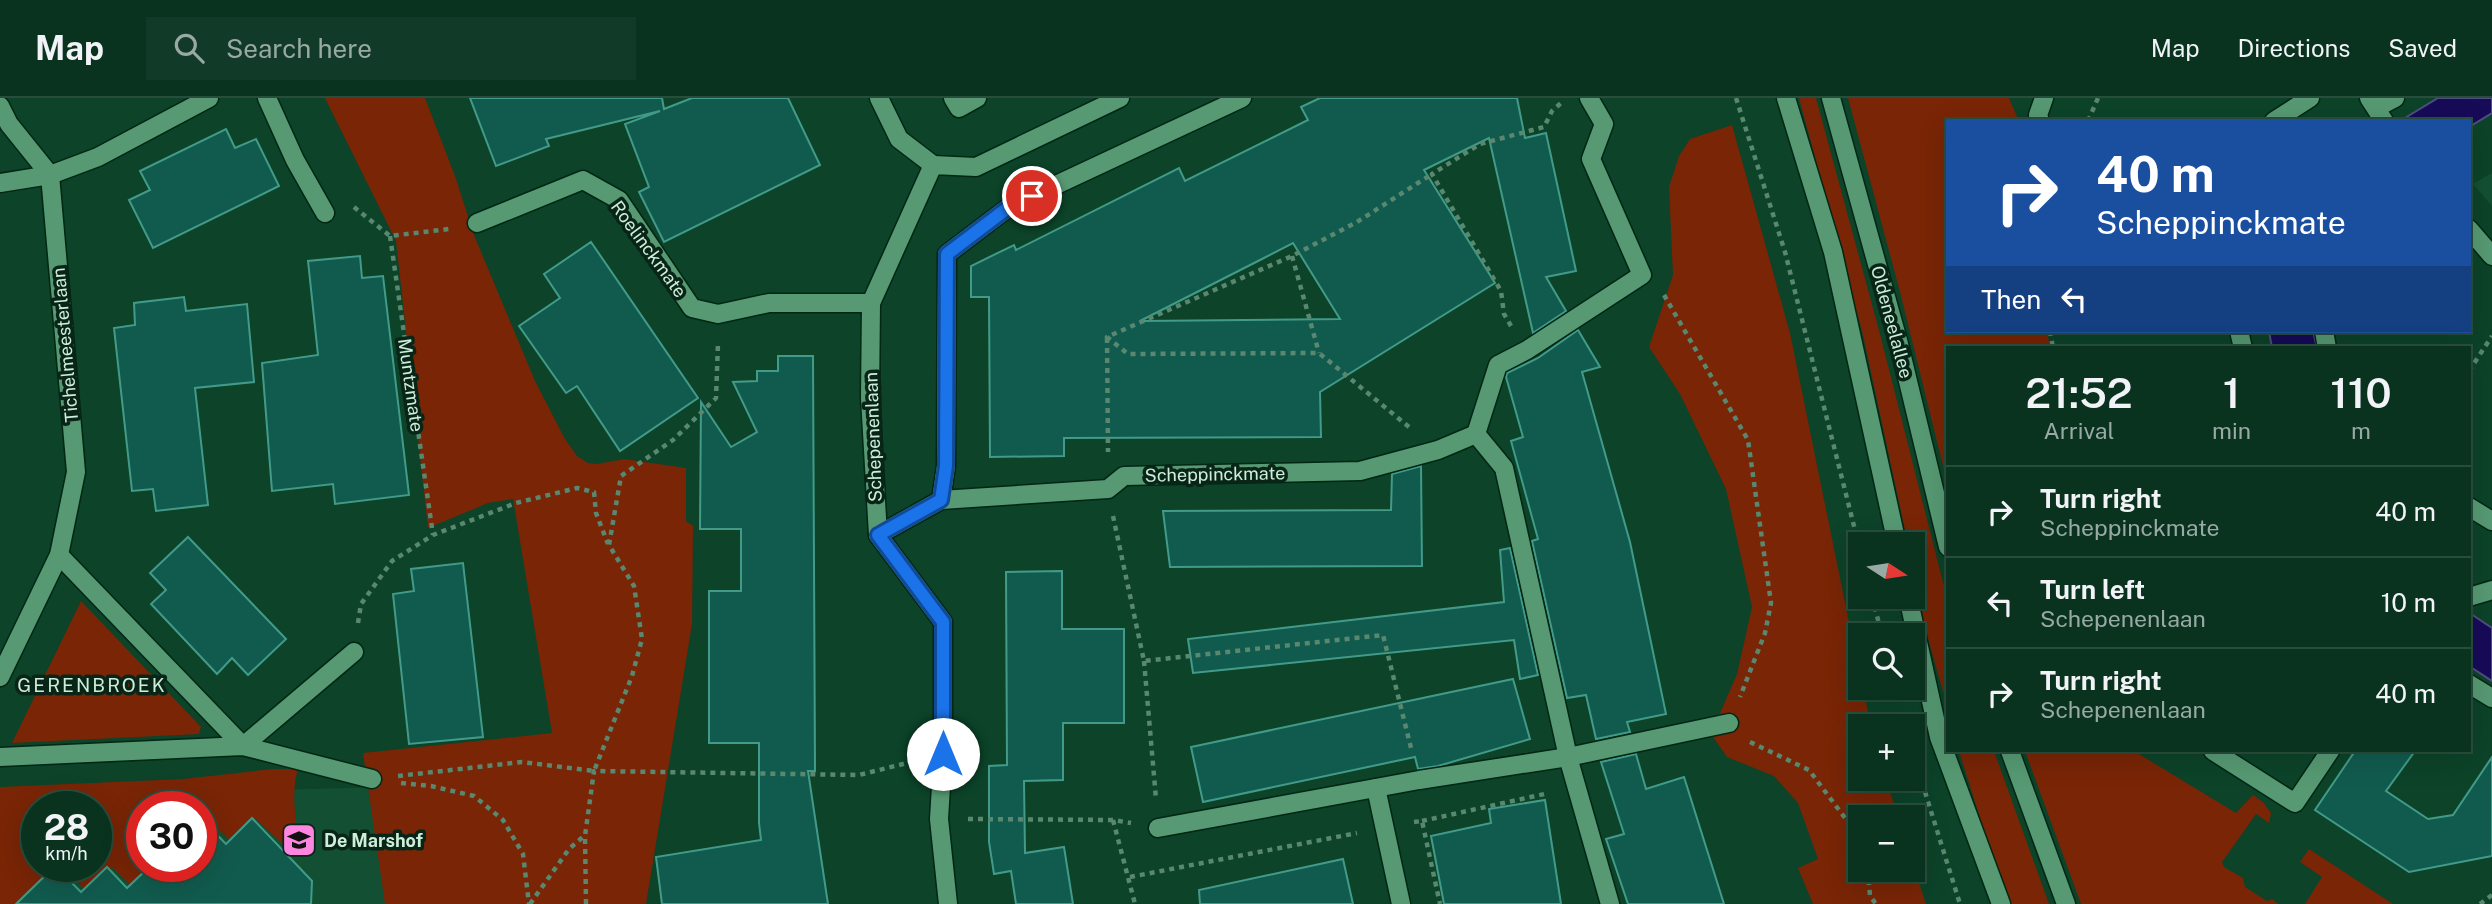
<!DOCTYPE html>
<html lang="en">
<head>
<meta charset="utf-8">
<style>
	body { margin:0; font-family:"Public Sans",sans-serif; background:#123a28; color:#f1f3f6; height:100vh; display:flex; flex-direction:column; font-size:26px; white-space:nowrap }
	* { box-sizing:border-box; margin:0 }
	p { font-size:23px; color:#99aaa4 }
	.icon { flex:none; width:38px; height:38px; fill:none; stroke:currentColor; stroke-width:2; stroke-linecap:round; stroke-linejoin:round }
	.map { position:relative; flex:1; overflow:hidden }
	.panel { position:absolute; left:1946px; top:248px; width:525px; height:406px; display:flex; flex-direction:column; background:#09321f; border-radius:0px; box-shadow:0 7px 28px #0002,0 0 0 2px #294d3d }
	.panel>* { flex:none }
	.banner { position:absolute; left:1946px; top:21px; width:525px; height:214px; border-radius:0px; box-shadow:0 7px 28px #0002,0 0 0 2px #294d3d; background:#1a4fa0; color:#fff; overflow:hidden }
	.needle { width:46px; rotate:102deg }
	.controls { position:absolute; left:1848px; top:434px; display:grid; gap:14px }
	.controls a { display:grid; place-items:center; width:77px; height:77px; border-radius:0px; background:#09321f; box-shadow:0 7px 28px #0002,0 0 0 2px #294d3d; font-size:35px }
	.speed { position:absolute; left:21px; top:693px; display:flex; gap:14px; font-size:35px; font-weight:700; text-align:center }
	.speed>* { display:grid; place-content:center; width:91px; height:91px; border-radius:50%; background:#09321f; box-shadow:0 7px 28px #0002,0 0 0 2px #294d3d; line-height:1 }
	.speed small { font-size:18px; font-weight:400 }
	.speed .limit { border:10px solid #d22; background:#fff; color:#111 }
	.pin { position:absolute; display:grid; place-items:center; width:60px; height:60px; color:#fff; margin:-30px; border:4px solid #fff; border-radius:50%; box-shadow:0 2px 7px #0007 }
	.me { position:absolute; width:77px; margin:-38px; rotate:0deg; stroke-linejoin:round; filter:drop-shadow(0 0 5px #0008) }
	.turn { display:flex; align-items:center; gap:24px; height:147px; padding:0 35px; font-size:32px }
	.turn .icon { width:91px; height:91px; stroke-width:2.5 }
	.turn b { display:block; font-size:49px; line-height:60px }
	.then { display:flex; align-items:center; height:66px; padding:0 35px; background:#0003; gap:14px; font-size:26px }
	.eta { display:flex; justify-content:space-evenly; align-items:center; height:119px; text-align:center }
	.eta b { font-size:42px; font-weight:600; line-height:49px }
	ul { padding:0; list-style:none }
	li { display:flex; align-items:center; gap:21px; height:91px; padding:0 35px; border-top:2px solid #294d3d }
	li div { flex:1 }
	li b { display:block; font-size:26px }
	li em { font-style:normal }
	header { display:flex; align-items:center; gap:42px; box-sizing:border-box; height:98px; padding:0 35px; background:#09321f; border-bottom:2px solid #294d3d }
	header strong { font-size:33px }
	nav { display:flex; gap:38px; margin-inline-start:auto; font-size:24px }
	.search { width:490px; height:63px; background:#123a28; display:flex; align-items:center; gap:18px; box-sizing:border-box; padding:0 24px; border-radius:0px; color:#99aaa4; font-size:26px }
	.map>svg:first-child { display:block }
	.built { fill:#135033; fill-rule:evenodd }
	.green { fill:#792506 }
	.water { fill:#170b58; stroke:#4e4f7f; stroke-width:2 }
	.building { fill:#115b4e; stroke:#429b89; stroke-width:2; fill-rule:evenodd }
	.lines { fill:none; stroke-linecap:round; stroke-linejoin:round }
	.street-casing { stroke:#022715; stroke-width:21 }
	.secondary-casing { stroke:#022715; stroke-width:21 }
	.path { stroke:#59876f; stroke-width:4.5; stroke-dasharray:5 5; stroke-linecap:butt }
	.street { stroke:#569973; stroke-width:18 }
	.secondary { stroke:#569973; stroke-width:18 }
	.route-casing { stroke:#114b97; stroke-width:18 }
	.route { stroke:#1a73e8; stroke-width:12 }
	.labels { text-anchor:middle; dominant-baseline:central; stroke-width:7; stroke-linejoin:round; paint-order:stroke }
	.street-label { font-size:18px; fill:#cdeed9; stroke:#092517 }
	.poi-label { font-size:18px; font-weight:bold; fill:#cdeed9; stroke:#092517; text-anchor:start }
	.neighbourhood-label { font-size:19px; letter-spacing:2px; fill:#cdeed9; stroke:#092517 }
</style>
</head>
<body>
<header>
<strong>Map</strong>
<div class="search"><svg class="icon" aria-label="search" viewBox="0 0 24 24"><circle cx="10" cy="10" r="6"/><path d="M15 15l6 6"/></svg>Search here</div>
<nav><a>Map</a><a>Directions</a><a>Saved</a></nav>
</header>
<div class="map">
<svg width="2492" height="806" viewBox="0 0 2492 806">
	<rect width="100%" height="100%" fill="#0c4329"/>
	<g class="built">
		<path d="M2492 75V108L2473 86Z"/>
		<path d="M389 689 406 806H0L6 705 231 693ZM37 709H96V768H37ZM142 709H201V768H142Z"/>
	</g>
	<g class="green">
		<path d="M325 0H425L455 78 474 137 535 283 565 341 577 358 588 365 597 366 624 361 686 370V423L693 428 692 526 646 806H385L363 655 552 635 513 401 488 405 428 430 396 143Z"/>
		<path d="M1799 0H1816L1880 236 1948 504V611C1934 558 1913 501 1913 446H1908L1863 237Z"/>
		<path d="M1848 0H2009L2019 23H1948V233H2047L2050 250H1948V388L1900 194Z"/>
		<path d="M1732 27 1790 235 1860 578V590H1863L1871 628H1860V681H1886L1898 719H1860V772H1913V767L1926 806H1813L1798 770 1818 761 1798 705 1774 678 1727 659 1711 636 1737 576 1752 509 1726 391 1680 296 1649 249 1673 177 1669 89 1679 58 1690 41Z"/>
		<path d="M81 503 201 629 199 636 12 645Z"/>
		<path d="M1959 653H1994L2049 806H2007Z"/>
		<path d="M2025 653H2134L2236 715 2253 697 2263 704 2271 715 2269 725 2256 716 2222 764 2224 769 2243 780 2245 789 2267 803 2272 801 2278 806H2081Z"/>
		<path d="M273 671H298C289 699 300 728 294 757L255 720 232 744 205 718 201 722V709H142V768H157L145 801 112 769 88 794 61 768H96V709H37V768H59L23 806H0V689L183 681Z"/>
		<path d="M2309 751 2393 806H2305L2322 779 2300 764Z"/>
	</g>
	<g class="water">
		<path d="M2438 0H2492V15L2469 29V23H2400Z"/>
		<path d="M2269 233H2313L2317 250H2272Z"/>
		<path d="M2469 507 2471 516 2492 530V583L2469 568Z"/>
	</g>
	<g class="building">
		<path d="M470 0H662L664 11 692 0H788L820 67 664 144 639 94 649 89 625 26 660 13 546 41 549 48 496 68Z"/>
		<path d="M1320 0H1517L1525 40 1546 35 1576 173 1546 179 1566 213 1533 235 1489 40 1424 72 1495 185 1320 294 1321 339 1064 340V358L990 359 989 199H971V168L1014 147 1016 152 1179 70 1185 83 1308 22 1301 9ZM1293 145 1340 221 1140 223 1262 161Z"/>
		<path d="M226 31 235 50 256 41 279 88 153 150 129 102 150 92 140 73Z"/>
		<path d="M591 144 698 300 620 353 577 288 566 295 519 228 560 200 544 176Z"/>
		<path d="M360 158 362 180 383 178 409 397 335 406 333 386 272 393 262 265 318 257 308 163Z"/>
		<path d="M184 199 186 213 247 206 254 284 195 290 208 407 156 413 153 391 132 393 114 230 135 227 134 205Z"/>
		<path d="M1578 232 1600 269 1582 274 1630 444 1666 616 1627 624 1630 634 1596 641 1586 597 1567 600 1532 443 1538 441 1511 343 1523 339 1506 279 1507 275 1538 260Z"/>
		<path d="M778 258H813L815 673H808L828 806H662L656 759 761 742 759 725V645H709V493H741V431H700L701 304 731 349 757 334 733 284 757 283V273H778Z"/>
		<path d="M1421 368 1422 468 1170 469 1163 413 1391 412 1392 376Z"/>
		<path d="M188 439 286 541 248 577 232 560 217 576 151 506 166 492 150 475Z"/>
		<path d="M1510 450 1538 577 1520 581 1514 542 1193 575 1188 541 1504 504 1500 452Z"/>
		<path d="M463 465 483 639 409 646 393 496 414 493 411 471Z"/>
		<path d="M1062 473V531H1124V625H1063V682L1024 683 1025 755 1064 749 1073 806H1016L1011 773 994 776 989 744V668L1007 667 1006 474Z"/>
		<path d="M1513 581 1530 641 1438 668 1418 671 1415 659 1203 704 1191 649Z"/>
		<path d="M2355 653H2415L2386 693 2428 721 2453 717 2492 659V758L2409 774 2315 712Z"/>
		<path d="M1636 656 1646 691 1684 679 1724 806H1628L1606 741 1624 736 1601 664Z"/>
		<path d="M1545 702 1561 806H1444L1431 738 1491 725 1489 711Z"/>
		<path d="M201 720 226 746 252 720 312 783 311 806H16L55 768 81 794 107 769 127 790 150 768H201Z"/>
		<path d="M1343 761 1353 806H1200L1199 792Z"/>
	</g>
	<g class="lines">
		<g class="street-casing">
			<g id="street">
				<path d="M267 0 295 62 325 115"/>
				<path d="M879 0 899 41 933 67"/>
				<path d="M953 0 959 10 977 0"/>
				<path d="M2369 0 2384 23"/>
				<path d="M0 8 9 26 50 77"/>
				<path d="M2376 10 2395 0"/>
				<path d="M2040 23 2038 17 2044 0"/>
				<path d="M2274 23 2310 0"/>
				<path d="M0 85 50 77 98 59 209 0"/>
				<path d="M477 125 583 82 619 102 692 210 718 216 769 205H871"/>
				<path d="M2469 131 2492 158"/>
				<path d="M2239 233 2243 250"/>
				<path d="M2324 233 2327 250"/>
				<path d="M1476 336 1498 267 1527 252 1642 177 1591 61 1604 26 1589 0"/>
				<path d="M941 402 946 368 947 156 1009 109 1242 0"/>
				<path d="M2469 409 2492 423"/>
				<path d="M878 437 941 402 1108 391 1124 378 1360 373 1438 352 1476 336 1504 370 1568 659 1610 806"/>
				<path d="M59 457 243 648"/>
				<path d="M2469 499 2492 492"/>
				<path d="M0 579 59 457 76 374 50 77"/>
				<path d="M2469 586 2492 600"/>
				<path d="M243 648 354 554"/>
				<path d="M2213 653 2295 705 2330 653"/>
				<path d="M0 659 243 648 372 681"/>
				<path d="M1376 690 1401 806"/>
				<path d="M1158 730 1419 682 1568 659 1729 625"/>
				<path d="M948 806 939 721 943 656V524L878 437 870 300 871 205 933 67 976 69 1120 0"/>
			</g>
		</g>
		<g class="secondary-casing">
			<g id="secondary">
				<path d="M1786 0 1833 154 1897 446"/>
				<path d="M1831 0 1899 246 1948 449"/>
				<path d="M1908 499 1939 639 2001 806"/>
				<path d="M2010 653 2066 806"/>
			</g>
		</g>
		<g class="path">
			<path d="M1736 0 1785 154 1860 452"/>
			<path d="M2088 23 2098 0"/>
			<path d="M354 109 390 138 449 131"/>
			<path d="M390 138 433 437"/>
			<path d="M1292 158 1319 255"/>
			<path d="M1664 197 1748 342 1771 505 1765 535 1740 599"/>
			<path d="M1511 228 1504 216 1501 193 1432 76 1480 46 1544 29 1552 13 1561 5"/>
			<path d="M2050 233 2053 250"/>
			<path d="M1107 240 1108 354"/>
			<path d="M2469 273 2492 238"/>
			<path d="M1409 329 1319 255 1128 256 1107 239 1292 158 1357 124 1432 76"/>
			<path d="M1113 418 1144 563 1383 537 1412 654"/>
			<path d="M1872 499 1882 537"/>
			<path d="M358 525 361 506 392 463 433 437 516 405 577 390 594 394 596 415 608 446"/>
			<path d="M1144 563 1156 701"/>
			<path d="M1750 644 1809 672 1860 740"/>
			<path d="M398 678 522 664 594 673 632 578 642 541 634 488 609 447 621 378 673 342 716 300 718 245"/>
			<path d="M401 685 431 688 474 698 503 722 523 756 529 806"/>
			<path d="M1925 694 1960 806"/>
			<path d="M968 721 1113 722 1131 725"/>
			<path d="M1113 722 1135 806"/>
			<path d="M1422 723 1549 695"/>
			<path d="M1414 724 1422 723 1440 806"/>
			<path d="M1868 772 1870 798 1876 806"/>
			<path d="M1130 779 1357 735"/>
			<path d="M530 806 569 751 584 738"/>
			<path d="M586 806 585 738 594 673 859 677 915 663"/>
			<path d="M2480 806 2492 797"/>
		</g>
		<use href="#street" class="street"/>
		<use href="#secondary" class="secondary"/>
	</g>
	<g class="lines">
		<g class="route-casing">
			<path id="route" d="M943 656V524L878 437 941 402 946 368 947 156 1009 109 1032 98"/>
		</g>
		<use href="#route" class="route"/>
	</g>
	<defs>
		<g id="school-square" transform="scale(1.75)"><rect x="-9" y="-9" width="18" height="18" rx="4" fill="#fe85e0" stroke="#092517"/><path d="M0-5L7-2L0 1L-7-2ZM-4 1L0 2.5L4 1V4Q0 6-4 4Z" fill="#111"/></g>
	</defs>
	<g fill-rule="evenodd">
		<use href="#school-square" x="299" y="742"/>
	</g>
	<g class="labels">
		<g class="street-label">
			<text transform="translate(649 151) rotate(54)">Roelinckmate</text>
			<text transform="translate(1892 224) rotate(75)">Oldeneelallee</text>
			<text transform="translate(65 247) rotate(-95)">Tichelmeesterlaan</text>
			<text transform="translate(411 287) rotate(82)">Muntzmate</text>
			<text transform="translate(873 339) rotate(-92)">Schepenenlaan</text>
			<text transform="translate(1215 376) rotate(-1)">Scheppinckmate</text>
		</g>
		<g class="poi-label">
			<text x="324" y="742">De Marshof</text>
		</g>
		<g class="neighbourhood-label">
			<text x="92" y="587">GERENBROEK</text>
		</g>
	</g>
</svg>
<div class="controls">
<a><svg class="needle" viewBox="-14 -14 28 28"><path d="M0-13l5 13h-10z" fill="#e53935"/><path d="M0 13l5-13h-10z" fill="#99aaa4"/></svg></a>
<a><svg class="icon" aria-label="search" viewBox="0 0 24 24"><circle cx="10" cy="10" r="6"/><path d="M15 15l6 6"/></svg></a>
<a>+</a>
<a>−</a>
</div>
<div class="speed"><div>28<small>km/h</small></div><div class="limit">30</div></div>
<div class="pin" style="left:1032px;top:98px;background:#d93025"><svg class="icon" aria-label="arrive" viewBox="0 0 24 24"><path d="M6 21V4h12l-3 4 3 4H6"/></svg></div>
<svg class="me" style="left:943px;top:656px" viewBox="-20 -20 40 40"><circle r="19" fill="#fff"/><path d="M0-13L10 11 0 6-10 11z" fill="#1a73e8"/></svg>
<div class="banner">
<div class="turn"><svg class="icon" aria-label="right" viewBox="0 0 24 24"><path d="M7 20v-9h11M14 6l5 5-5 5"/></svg><div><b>40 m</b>Scheppinckmate</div></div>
<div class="then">Then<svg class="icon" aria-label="left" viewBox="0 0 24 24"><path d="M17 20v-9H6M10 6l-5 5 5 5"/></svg></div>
</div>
<section class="panel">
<div class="eta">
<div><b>21:52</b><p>Arrival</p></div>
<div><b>1</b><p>min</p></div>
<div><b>110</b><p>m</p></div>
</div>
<ul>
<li><svg class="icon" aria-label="right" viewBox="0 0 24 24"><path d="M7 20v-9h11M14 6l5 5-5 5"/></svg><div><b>Turn right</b><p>Scheppinckmate</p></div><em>40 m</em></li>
<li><svg class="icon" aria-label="left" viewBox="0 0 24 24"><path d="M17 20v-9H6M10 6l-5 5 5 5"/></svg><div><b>Turn left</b><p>Schepenenlaan</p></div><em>10 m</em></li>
<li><svg class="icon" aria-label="right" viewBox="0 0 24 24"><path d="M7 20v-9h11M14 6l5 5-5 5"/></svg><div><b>Turn right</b><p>Schepenenlaan</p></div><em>40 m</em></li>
</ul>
</section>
</div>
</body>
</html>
